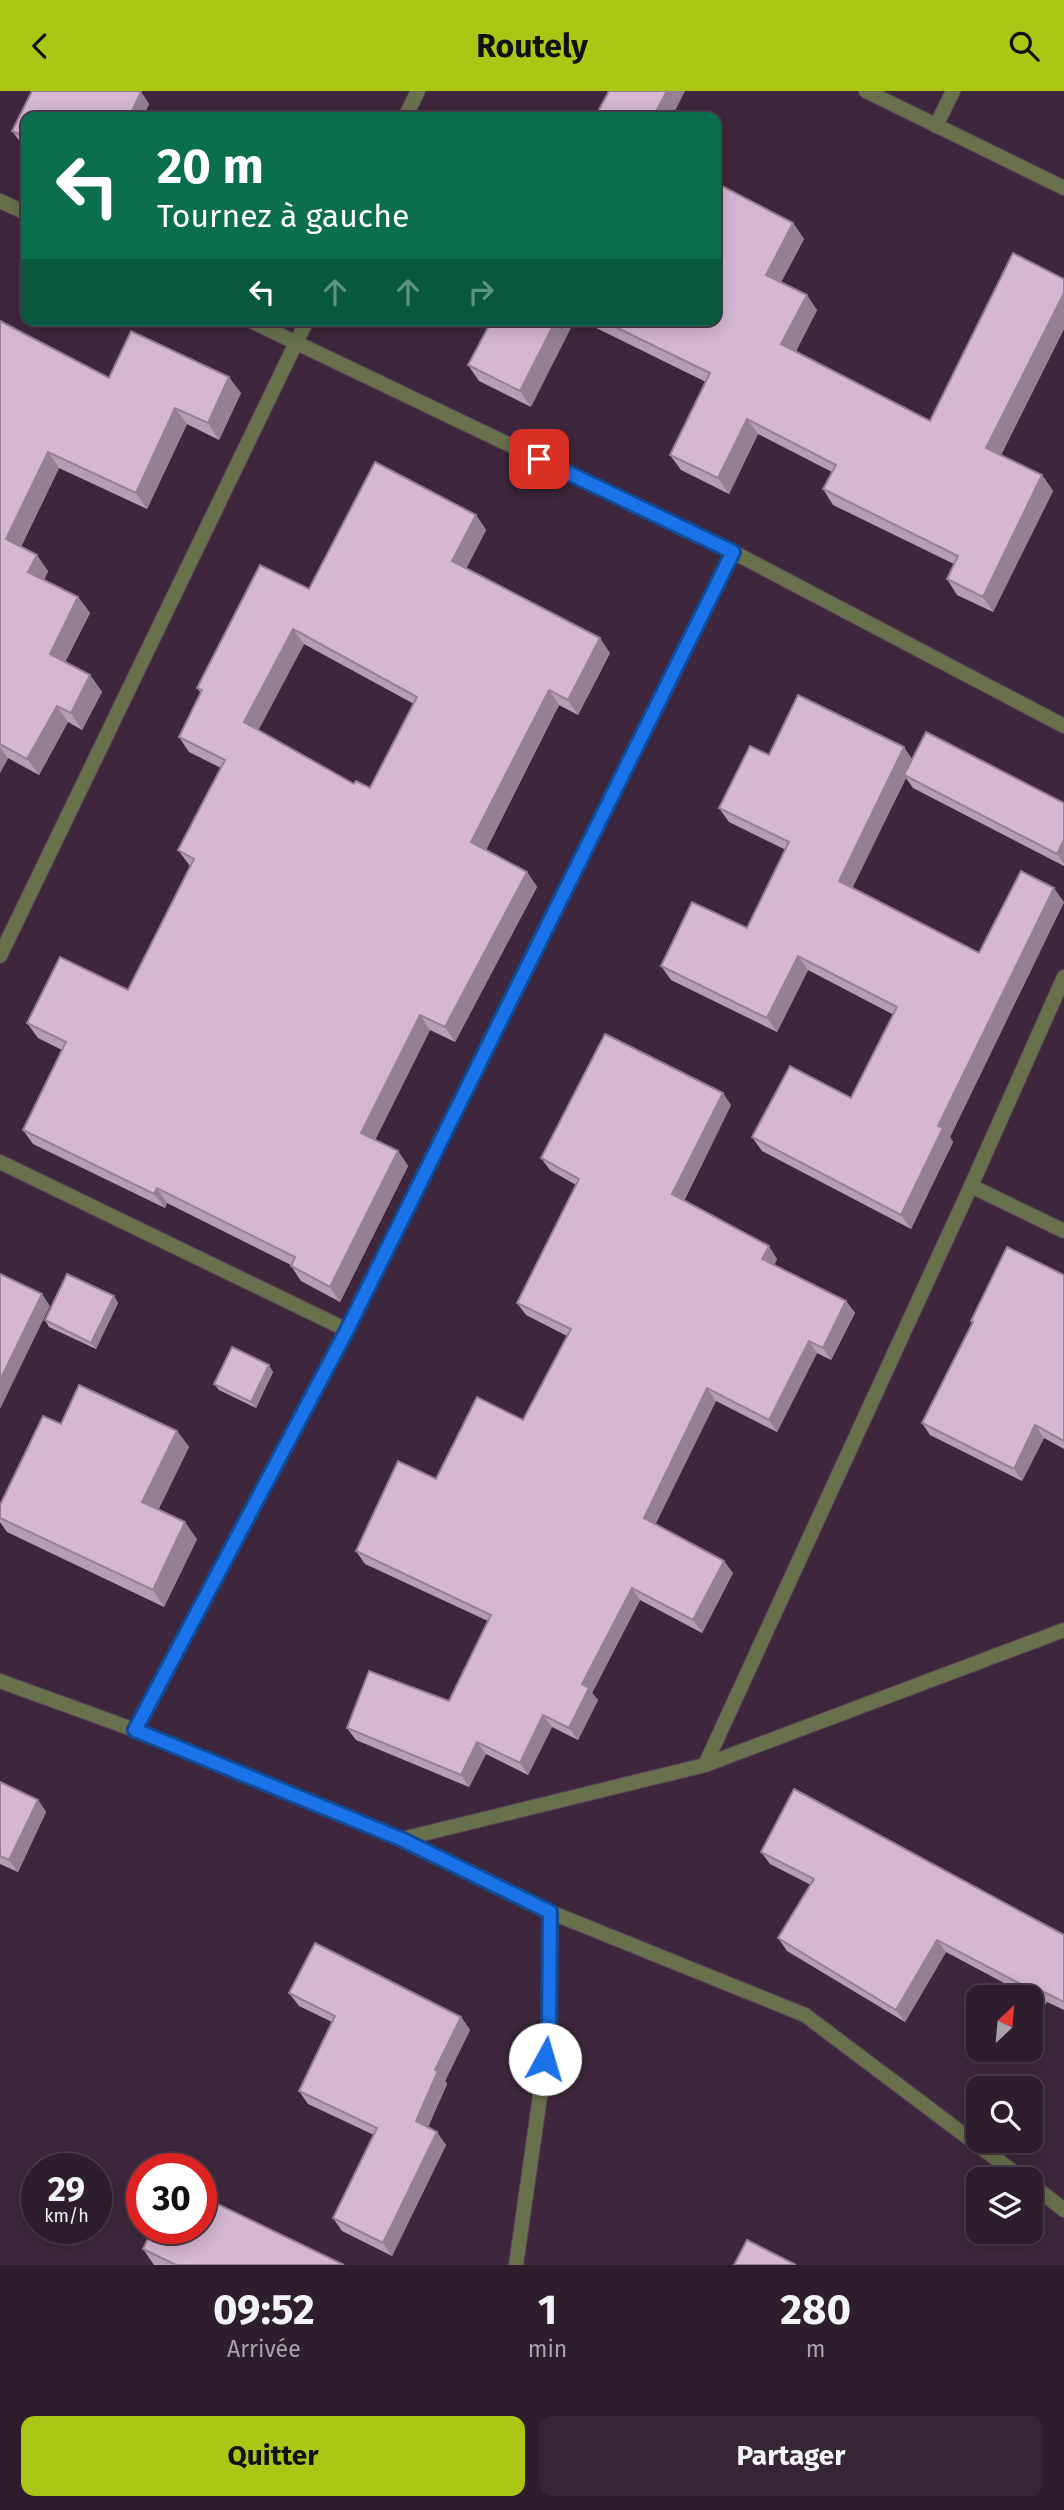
<!DOCTYPE html>
<html lang="fr">
<head>
<meta charset="utf-8">
<style>
	body { margin:0; font-family:"Fira Sans",sans-serif; background:#362635; color:#f1f3f6; height:100vh; display:flex; flex-direction:column; font-size:26px; white-space:nowrap }
	* { box-sizing:border-box; margin:0 }
	p { font-size:23px; color:#a7a2aa }
	.icon { flex:none; width:38px; height:38px; fill:none; stroke:currentColor; stroke-width:2; stroke-linecap:round; stroke-linejoin:round }
	.map { position:relative; height:2174px; overflow:hidden }
	.side { display:flex; flex-direction:column; background:#2e1d2d; flex:1 }
	.side>* { flex:none }
	.banner { position:absolute; left:21px; top:21px; width:700px; height:214px; border-radius:14px; box-shadow:0 4px 18px #0003,0 0 0 2px #493b49; background:#0b6e4f; color:#fff; overflow:hidden }
	.needle { width:46px; rotate:26deg }
	.controls { position:absolute; left:966px; top:1894px; display:grid; gap:14px }
	.controls a { display:grid; place-items:center; width:77px; height:77px; border-radius:14px; background:#2e1d2d; box-shadow:0 4px 18px #0003,0 0 0 2px #493b49; font-size:35px }
	.speed { position:absolute; left:21px; top:2062px; display:flex; gap:14px; font-size:35px; font-weight:700; text-align:center }
	.speed>* { display:grid; place-content:center; width:91px; height:91px; border-radius:50%; background:#2e1d2d; box-shadow:0 4px 18px #0003,0 0 0 2px #493b49; line-height:1 }
	.speed small { font-size:18px; font-weight:400 }
	.speed .limit { border:10px solid #d22; background:#fff; color:#111 }
	.pin { position:absolute; display:grid; place-items:center; width:60px; height:60px; color:#fff; margin:-30px; border-radius:14px; box-shadow:0 4px 10px #0006 }
	.me { position:absolute; width:77px; margin:-38px; rotate:6deg; stroke-linejoin:round; filter:drop-shadow(0 0 5px #0008) }
	.turn { display:flex; align-items:center; gap:24px; height:147px; padding:0 21px; font-size:32px }
	.turn .icon { width:91px; height:91px; stroke-width:2.5 }
	.turn b { display:block; font-size:49px; line-height:60px }
	.lanes { display:flex; align-items:center; height:66px; padding:0 21px; background:#0003; justify-content:center; gap:35px; direction:ltr }
	.lanes .off { opacity:.35 }
	.eta { display:flex; justify-content:space-evenly; align-items:center; height:119px; text-align:center }
	.eta b { font-size:42px; font-weight:700; line-height:49px }
	.button { display:flex; gap:14px; margin-top:auto; padding:14px 21px }
	.button a { flex:1; height:80px; border-radius:14px; background:#abc614; color:#111; font-size:28px; font-weight:700; line-height:80px; text-align:center }
	.button a+a { background:#362635; color:#f1f3f6 }
	header { display:flex; justify-content:space-between; align-items:center; height:91px; padding:0 21px; background:#abc614; color:#111; font-size:32px; font-weight:700 }
	.map>svg:first-child { display:block }
	.lines { fill:none; stroke-linecap:round; stroke-linejoin:round }
	.street-casing { stroke:#594357; stroke-width:16 }
	.street { stroke:#68714c; stroke-width:14 }
	.wall { fill:#b79db4; fill-rule:evenodd }
	.shaded-wall { fill:#958092 }
	.building { fill:#d5b7d1; stroke:#958092; stroke-width:2; fill-rule:evenodd }
	.route-casing { stroke:#114b97; stroke-width:18 }
	.route { stroke:#1a73e8; stroke-width:12 }
</style>
</head>
<body>
<header><svg class="icon" aria-label="back" viewBox="0 0 24 24"><path d="M15 5l-7 7 7 7"/></svg>Routely<svg class="icon" aria-label="search" viewBox="0 0 24 24"><circle cx="10" cy="10" r="6"/><path d="M15 15l6 6"/></svg></header>
<div class="map">
<svg width="1064" height="2174" viewBox="0 0 1064 2174">
	<rect width="100%" height="100%" fill="#3e273c"/>
	<g class="lines">
		<g class="street-casing">
			<g id="street">
				<path d="M866 0 1064 97"/>
				<path d="M405 26 418 0"/>
				<path d="M936 35 953 0"/>
				<path d="M0 110 26 122"/>
				<path d="M249 229 733 461 1064 635"/>
				<path d="M0 865 307 229"/>
				<path d="M0 1071 347 1239"/>
				<path d="M971 1095 1064 1140"/>
				<path d="M0 1590 135 1639 402 1748 550 1821 805 1924 1023 2088"/>
				<path d="M135 1639 347 1239 733 461"/>
				<path d="M705 1674 971 1095 1064 886"/>
				<path d="M402 1748 705 1674 1064 1539"/>
				<path d="M1031 2093 1064 2119"/>
				<path d="M516 2174 549 1942 550 1821"/>
			</g>
		</g>
		<use href="#street" class="street"/>
	</g>
	<g class="wall">
		<path d="M32 0H139L141 1 149 13 143 26H26V54L21 52 12 40Z"/>
		<path d="M793 132 804 148 781 191 817 219 796 260 930 330 1064 238 1001 364 1042 384 1053 400 993 521 957 504 947 488 954 473 833 414 823 398 832 381 758 343 729 403 681 379 670 364 706 291 580 229H716Z"/>
		<path d="M492 229 531 316 479 290 468 274Z"/>
		<path d="M0 230 109 287 241 302 219 349 187 333 147 418 59 377 21 456 48 480 44 489 78 506 90 522 65 571 90 584 102 601 82 639 68 631 39 684 8 667 0 682Z"/>
		<path d="M476 424 486 439 466 478 610 562 578 624 559 614 486 759 527 781 537 796 455 951 430 939 375 1049 398 1060 408 1075 340 1211 301 1190 291 1175V1174L167 1112 165 1117 33 1053 23 1039 62 959 38 947 27 932 128 899 190 775 178 759 221 677 189 661 179 646 201 602 197 597 309 498ZM304 553 414 613 370 697 354 693 258 639Z"/>
		<path d="M769 664 912 668 1064 712V775L913 697 906 687 852 797 979 862 1064 811 950 1046 953 1051 911 1138 762 1060 752 1046 851 1007 894 924 808 879 777 941 671 889 661 875 747 837 786 759 729 731 719 717Z"/>
		<path d="M731 1014 684 1110 777 1168 774 1174 846 1210 855 1222 831 1269 817 1262 777 1341 716 1310 655 1434 733 1482 702 1542 640 1509 592 1602 598 1609 578 1649 552 1636 528 1684 486 1663 469 1696 356 1649 347 1637 449 1610 488 1530 365 1473 356 1460 436 1388 523 1329 567 1245 526 1224 517 1212 576 1094 550 1079 541 1067Z"/>
		<path d="M1064 1184V1358L1044 1347 1022 1390 930 1344 922 1332 972 1233 971 1230Z"/>
		<path d="M114 1205 118 1212 96 1258 49 1236 45 1229Z"/>
		<path d="M273 1281 256 1317 219 1299 214 1293Z"/>
		<path d="M61 1333 177 1340 189 1356 158 1419 197 1448 164 1516 7 1441 0 1431V1414Z"/>
		<path d="M0 1691 38 1709 46 1721 18 1781 0 1773Z"/>
		<path d="M761 1761 1064 1844V1919L1047 1911 1045 1914 946 1861 905 1931 787 1860 778 1847 811 1794 770 1773Z"/>
		<path d="M289 1902 461 1926 470 1939 445 1990 447 1993 428 2036 446 2054 392 2165 342 2140 333 2127 374 2044 308 2013 299 2000 332 1931 299 1915Z"/>
		<path d="M143 2158 345 2174H154Z"/>
	</g>
	<g class="shaded-wall">
		<path d="M667 0H685L672 26H653Z"/>
		<path d="M141 1 149 13 143 26H129Z"/>
		<path d="M793 132 804 148 777 199 766 184Z"/>
		<path d="M1064 202V238L997 372 986 357Z"/>
		<path d="M807 204 817 219 792 268 781 253Z"/>
		<path d="M556 229H575L531 316 520 300Z"/>
		<path d="M229 286 241 302 219 349 208 332Z"/>
		<path d="M175 317 187 333 147 418 136 402Z"/>
		<path d="M747 328 758 343 729 403 718 387Z"/>
		<path d="M48 361 59 377 17 464 6 448Z"/>
		<path d="M1042 384 1053 400 993 521 983 506Z"/>
		<path d="M476 424 486 439 462 485 452 470Z"/>
		<path d="M37 464 48 480 40 498 28 481Z"/>
		<path d="M78 506 90 522 61 579 50 563Z"/>
		<path d="M293 538 304 553 255 646 244 631Z"/>
		<path d="M600 547 610 562 578 624 568 609Z"/>
		<path d="M90 584 102 601 82 639 71 622Z"/>
		<path d="M549 599 559 614 482 766 471 751Z"/>
		<path d="M57 615 68 631 39 684 27 668Z"/>
		<path d="M0 656 8 667 0 682Z"/>
		<path d="M904 656 914 671 904 684 906 687 849 804 839 790Z"/>
		<path d="M1064 749V773L1057 763Z"/>
		<path d="M527 781 537 796 455 951 445 936Z"/>
		<path d="M1054 797 1064 811 950 1046 953 1051 911 1138 901 1124 938 1035Z"/>
		<path d="M798 865 808 879 777 941 767 927Z"/>
		<path d="M420 924 430 939 371 1057 361 1042Z"/>
		<path d="M723 1002 731 1014 681 1116 672 1103Z"/>
		<path d="M398 1060 408 1075 340 1211 330 1196Z"/>
		<path d="M157 1097 167 1112 165 1117 154 1103Z"/>
		<path d="M769 1155 777 1168 770 1180 762 1168Z"/>
		<path d="M42 1203 50 1215 0 1318V1289Z"/>
		<path d="M114 1205 118 1212 96 1258 91 1252Z"/>
		<path d="M846 1210 855 1222 831 1269 823 1257Z"/>
		<path d="M809 1250 817 1262 777 1341 769 1329Z"/>
		<path d="M269 1274 273 1281 256 1317 251 1311Z"/>
		<path d="M707 1297 716 1310 652 1440 644 1427Z"/>
		<path d="M1035 1334 1044 1347 1022 1390 1014 1378Z"/>
		<path d="M177 1340 189 1356 154 1428 142 1411Z"/>
		<path d="M185 1431 197 1448 164 1516 153 1499Z"/>
		<path d="M724 1470 733 1482 702 1542 693 1529Z"/>
		<path d="M632 1497 640 1509 592 1602 598 1609 578 1649 569 1637 582 1593Z"/>
		<path d="M543 1624 552 1636 528 1684 520 1672Z"/>
		<path d="M477 1651 486 1663 469 1696 461 1684Z"/>
		<path d="M38 1709 46 1721 18 1781 9 1769Z"/>
		<path d="M937 1849 946 1861 905 1931 896 1919Z"/>
		<path d="M1038 1898 1047 1911 1045 1914 1036 1901Z"/>
		<path d="M461 1926 470 1939 445 1990 447 1993 425 2043 416 2030 435 1979Z"/>
		<path d="M437 2041 446 2054 392 2165 383 2152Z"/>
	</g>
	<g class="building">
		<path d="M32 0H139L141 1 129 26H26V46L12 40Z"/>
		<path d="M609 0H667L653 26H595Z"/>
		<path d="M716 92 793 132 766 184 807 204 781 253 930 330 1013 162 1064 188V202L986 357 1042 384 983 506 947 488 958 465 823 398 836 374 747 328 718 387 670 364 710 282 601 229H716Z"/>
		<path d="M492 229H556L520 300 468 274Z"/>
		<path d="M0 230 109 287 131 240 229 286 208 332 175 317 136 402 48 361 6 448 37 464 28 481 78 506 50 563 90 584 71 622 57 615 27 668 0 653Z"/>
		<path d="M375 371 476 424 452 470 600 547 568 609 549 599 471 751 527 781 445 936 420 924 361 1042 398 1060 330 1196 291 1175 295 1166 157 1097 154 1103 23 1039 66 951 27 932 60 866 128 899 194 768 178 759 225 669 179 646 202 599 197 597 260 474 309 498ZM293 538 417 606 370 697 356 690 354 693 244 631Z"/>
		<path d="M798 604 904 656 839 790 979 862 1021 780 1054 797 938 1035 943 1037 901 1124 752 1046 790 975 851 1007 897 916 798 865 767 927 661 875 692 811 747 837 789 751 719 717 750 655 769 664Z"/>
		<path d="M926 641 1064 712V749L1057 763 904 684Z"/>
		<path d="M605 943 723 1002 672 1103 769 1155 762 1168 846 1210 823 1257 809 1250 769 1329 707 1297 644 1427 724 1470 693 1529 632 1497 582 1593 589 1597 569 1637 543 1624 520 1672 477 1651 461 1684 347 1637 369 1580 449 1610 491 1524 356 1460 398 1370 436 1388 477 1306 523 1329 571 1238 517 1212 579 1088 541 1067Z"/>
		<path d="M1007 1156 1064 1184V1350L1035 1334 1014 1378 922 1332 973 1231 971 1230Z"/>
		<path d="M0 1183 42 1203 0 1289Z"/>
		<path d="M67 1183 114 1205 91 1252 45 1229Z"/>
		<path d="M232 1256 269 1274 251 1311 214 1293Z"/>
		<path d="M79 1294 177 1340 142 1411 185 1431 153 1499 0 1427V1414L43 1325 61 1333Z"/>
		<path d="M0 1691 38 1709 9 1769 0 1765Z"/>
		<path d="M794 1698 1064 1844V1911L1038 1898 1036 1901 937 1849 896 1919 778 1847 814 1788 761 1761Z"/>
		<path d="M315 1852 461 1926 435 1979 438 1980 416 2030 437 2041 383 2152 333 2127 377 2037 299 2000 335 1925 289 1902Z"/>
		<path d="M201 2105 344 2174H176L143 2158 153 2137H201Z"/>
		<path d="M747 2149 796 2174H734Z"/>
	</g>
	<g class="lines">
		<g class="route-casing">
			<path id="route" d="M539 368 733 461 347 1239 135 1639 401 1748 550 1821 549 1942 545 1968"/>
		</g>
		<use href="#route" class="route"/>
	</g>
</svg>
<div class="controls">
<a><svg class="needle" viewBox="-14 -14 28 28"><path d="M0-13l5 13h-10z" fill="#e53935"/><path d="M0 13l5-13h-10z" fill="#a7a2aa"/></svg></a>
<a><svg class="icon" aria-label="search" viewBox="0 0 24 24"><circle cx="10" cy="10" r="6"/><path d="M15 15l6 6"/></svg></a>
<a><svg class="icon" aria-label="layers" viewBox="0 0 24 24"><path d="M12 4l9 5-9 5-9-5zM3 14l9 5 9-5"/></svg></a>
</div>
<div class="speed"><div>29<small>km/h</small></div><div class="limit">30</div></div>
<div class="pin" style="left:539px;top:368px;background:#d93025"><svg class="icon" aria-label="arrive" viewBox="0 0 24 24"><path d="M6 21V4h12l-3 4 3 4H6"/></svg></div>
<svg class="me" style="left:545px;top:1968px" viewBox="-20 -20 40 40"><circle r="19" fill="#fff"/><path d="M0-13L10 11 0 6-10 11z" fill="#1a73e8"/></svg>
<div class="banner">
<div class="turn"><svg class="icon" aria-label="left" viewBox="0 0 24 24"><path d="M17 20v-9H6M10 6l-5 5 5 5"/></svg><div><b>20 m</b>Tournez à gauche</div></div>
<div class="lanes"><svg class="icon" aria-label="left" viewBox="0 0 24 24"><path d="M17 20v-9H6M10 6l-5 5 5 5"/></svg><svg class="icon off" aria-label="ahead" viewBox="0 0 24 24"><path d="M12 20V5M6 11l6-6 6 6"/></svg><svg class="icon off" aria-label="ahead" viewBox="0 0 24 24"><path d="M12 20V5M6 11l6-6 6 6"/></svg><svg class="icon off" aria-label="right" viewBox="0 0 24 24"><path d="M7 20v-9h11M14 6l5 5-5 5"/></svg></div>
</div>
</div>
<section class="side">
<div class="eta">
<div><b>09:52</b><p>Arrivée</p></div>
<div><b>1</b><p>min</p></div>
<div><b>280</b><p>m</p></div>
</div>
<div class="button"><a>Quitter</a><a>Partager</a></div>
</section>
</body>
</html>
